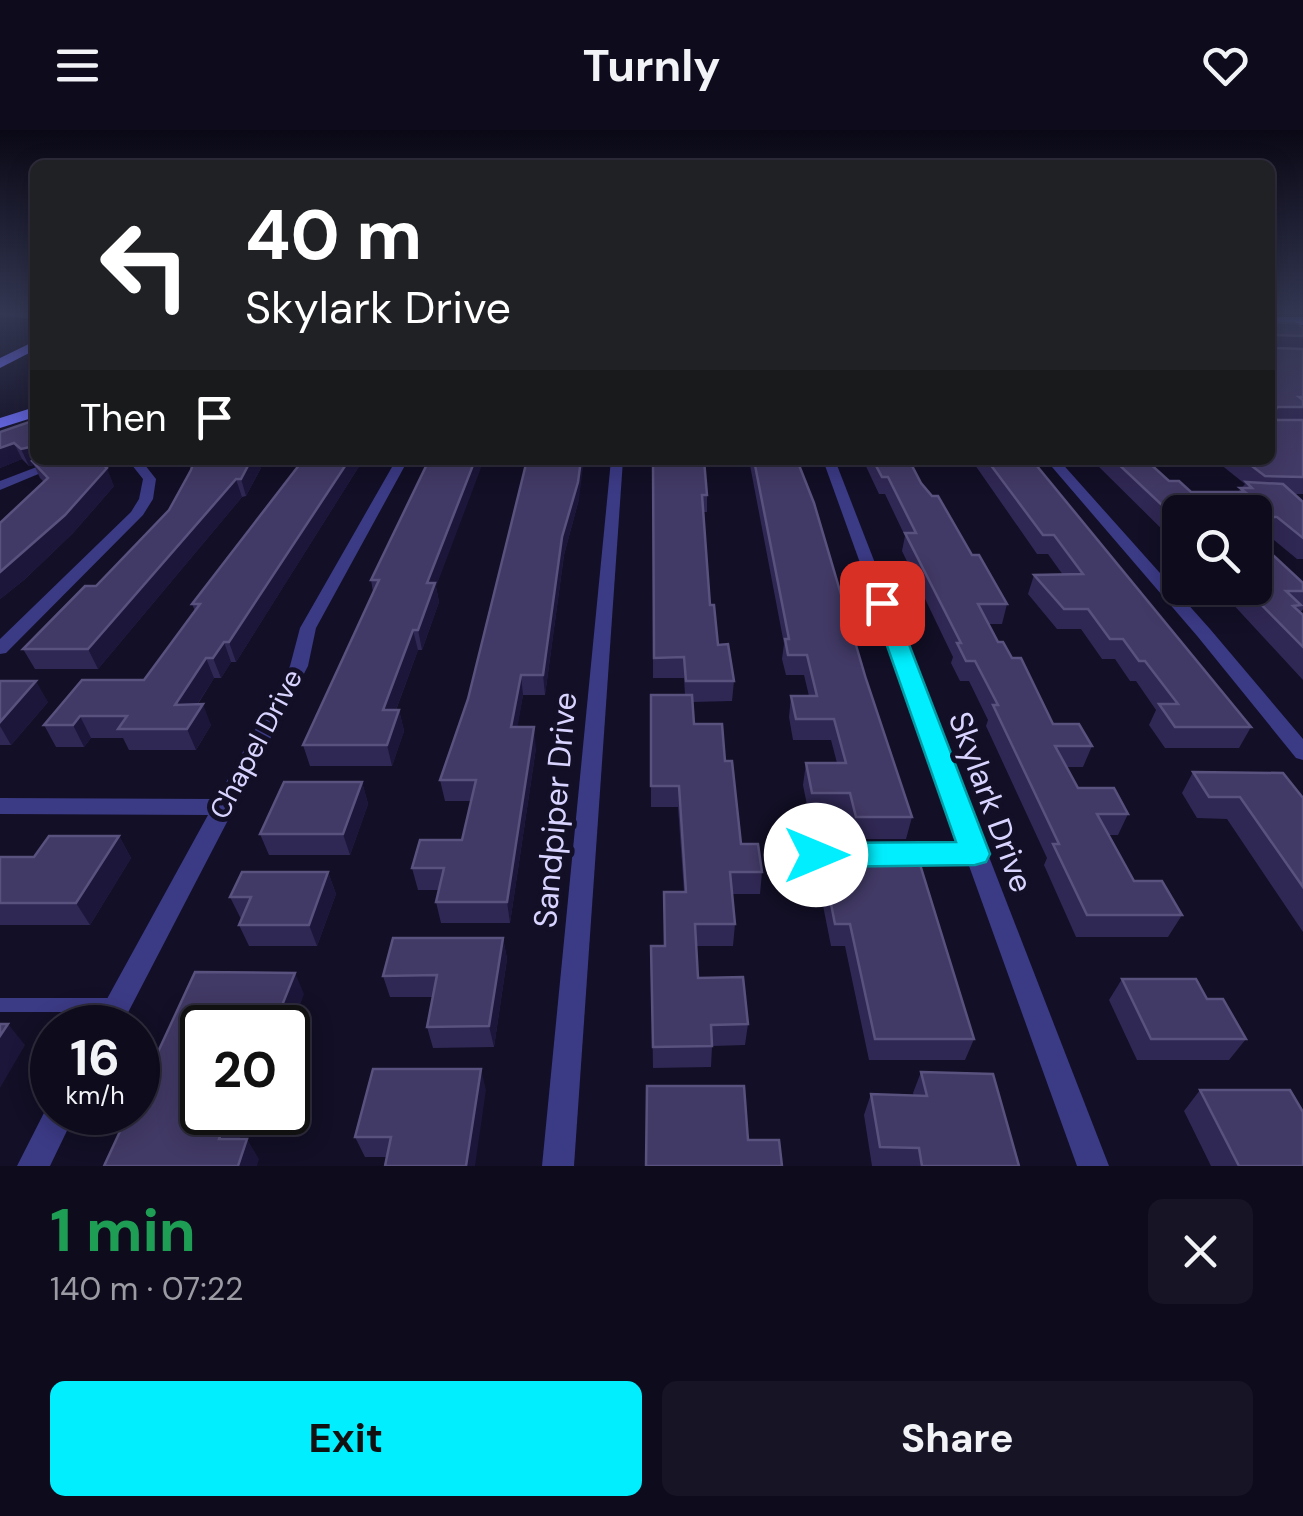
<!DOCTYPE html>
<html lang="en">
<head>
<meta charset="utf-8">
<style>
	body { margin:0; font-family:"DM Sans",sans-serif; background:#171425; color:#f1f3f6; height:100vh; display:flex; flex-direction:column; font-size:38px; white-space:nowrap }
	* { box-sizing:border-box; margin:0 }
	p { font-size:32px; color:#9b9ba3 }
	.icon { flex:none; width:55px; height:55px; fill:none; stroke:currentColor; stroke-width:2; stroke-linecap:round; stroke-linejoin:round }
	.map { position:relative; height:1036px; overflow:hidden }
	.panel { display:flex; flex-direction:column; background:#0e0b1c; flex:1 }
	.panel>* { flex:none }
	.hud { position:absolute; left:30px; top:30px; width:1245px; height:305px; border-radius:15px; box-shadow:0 5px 25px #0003,0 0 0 2px #2e2b3b; background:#202124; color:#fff; overflow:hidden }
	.tools { position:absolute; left:1162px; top:365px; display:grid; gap:20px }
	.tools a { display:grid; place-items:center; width:110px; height:110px; border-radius:15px; background:#0e0b1c; box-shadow:0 5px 25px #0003,0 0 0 2px #2e2b3b; font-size:50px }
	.speed { position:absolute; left:30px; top:875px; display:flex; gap:20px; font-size:50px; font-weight:700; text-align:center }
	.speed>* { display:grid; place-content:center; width:130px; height:130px; border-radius:50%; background:#0e0b1c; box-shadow:0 5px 25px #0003,0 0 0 2px #2e2b3b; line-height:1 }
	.speed small { font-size:25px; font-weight:400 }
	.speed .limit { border:5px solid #111; border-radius:15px; background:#fff; color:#111 }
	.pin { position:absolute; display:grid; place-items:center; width:85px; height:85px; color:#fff; margin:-42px; border-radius:20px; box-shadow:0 5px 15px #0006 }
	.me { position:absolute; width:110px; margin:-55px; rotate:90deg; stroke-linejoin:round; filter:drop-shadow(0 0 8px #0008) }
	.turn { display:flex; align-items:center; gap:35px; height:210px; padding:0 50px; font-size:45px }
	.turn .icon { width:130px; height:130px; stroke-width:2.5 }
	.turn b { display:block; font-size:70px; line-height:85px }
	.then { display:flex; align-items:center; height:95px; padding:0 50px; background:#0003; gap:20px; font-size:38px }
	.round { display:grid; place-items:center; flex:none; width:105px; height:105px; border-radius:15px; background:#171425 }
	.summary { display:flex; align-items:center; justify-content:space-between; height:170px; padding:0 50px }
	h1 { font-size:60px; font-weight:700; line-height:75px; color:#1e9e55 }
	.cta { display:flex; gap:20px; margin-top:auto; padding:20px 50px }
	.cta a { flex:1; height:115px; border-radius:15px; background:#01eefe; color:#111; font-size:40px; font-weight:700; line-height:115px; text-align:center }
	.cta a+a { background:#171425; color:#f1f3f6 }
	header { display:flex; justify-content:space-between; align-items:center; height:130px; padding:0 50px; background:#0e0b1c; font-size:45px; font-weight:700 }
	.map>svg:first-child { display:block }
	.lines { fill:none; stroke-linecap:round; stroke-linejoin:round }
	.lane-far1 { stroke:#3b3a85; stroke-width:10 }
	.lane { stroke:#3b3a85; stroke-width:14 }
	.street { fill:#3b3a85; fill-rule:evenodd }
	.secondary { fill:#6c6dfe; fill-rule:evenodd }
	.wall { fill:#302854; fill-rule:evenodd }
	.shaded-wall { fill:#1c163a }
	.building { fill:#423a66; stroke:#59527e; stroke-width:2.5 }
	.route { fill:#01eefe; stroke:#019ba5; stroke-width:2.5 }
	.labels { text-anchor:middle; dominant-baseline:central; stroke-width:10; stroke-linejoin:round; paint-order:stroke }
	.street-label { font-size:28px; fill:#d8d4ff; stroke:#120f26 }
	.near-street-label { font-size:32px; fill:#d8d4ff; stroke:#120f26 }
</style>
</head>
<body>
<header><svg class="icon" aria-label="menu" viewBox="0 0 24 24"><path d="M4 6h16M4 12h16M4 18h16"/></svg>Turnly<svg class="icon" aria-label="heart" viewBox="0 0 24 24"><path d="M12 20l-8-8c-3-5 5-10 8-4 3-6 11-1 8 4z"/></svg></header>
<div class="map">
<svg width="1303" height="1036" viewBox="0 0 1303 1036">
	<rect width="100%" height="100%" fill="#120f26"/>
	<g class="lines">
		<path class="lane-far1" d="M817 725 972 724"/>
		<path class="lane" d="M0 875H114"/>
		<g class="street">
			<path d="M1 183H35V189L5 186Z"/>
			<path d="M55 330H72L0 360V351Z"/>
			<path d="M128 330H141L156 349 153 369 143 385 6 523 0 524V509L131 382 139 369 143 349Z"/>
			<path d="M396 330H408L316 498 308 536 120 898H91L208 685 0 684V668L217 669 290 536 300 498Z"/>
			<path d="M611 330H623L574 1036H542Z"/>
			<path d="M823 330H835L1109 1036H1077Z"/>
			<path d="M1046 330H1059L1210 499 1303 609V630L1296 628 1198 507Z"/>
			<path d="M50 971H52V982H76L50 1036H17Z"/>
		</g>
		<g class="secondary">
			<rect x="1270" y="187" width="33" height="8"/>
			<path d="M35 211V220L0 238V228Z"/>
			<path d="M35 277V287L0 298V288Z"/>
		</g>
	</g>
	<g class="wall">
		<path d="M1270 193 1303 197V364H1294L1303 372V429H1297L1268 405H1255V382H1180V417L1094 332H1084L1082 330H1270ZM1150 334H1220L1245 354 1238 362H1191L1169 351Z"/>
		<path d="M0 302 35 330 114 356 73 403 24 450 0 469V393L44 352 40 348 34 335 29 336 22 329 0 338Z"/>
		<path d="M303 330H363L236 532H231L221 548H214L198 574 211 595 196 620H129L123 608H91L84 617H56L44 595 144 550 195 481 192 474Z"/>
		<path d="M653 330 707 365V382H704L710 475 718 515 734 551 732 571 692 572 694 594 725 631 741 714 762 742 760 764H732L735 794 733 816H696L698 848 748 894 745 915 712 916 711 937 653 938 651 816H664V762H684L678 677H651V565H685L684 548H653Z"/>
		<path d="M749 330H797L866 549 912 687 906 709H851L846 685H809L803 655 806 633H837L831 610H793L789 587 791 566H809L804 545H786L782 529 784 514Z"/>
		<path d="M863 330H913L912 335 921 353 1007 474 1002 494H988L998 512 1053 594 1092 616 1083 637H1067L1078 658 1128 684 1118 705H1109L1134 751 1182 785 1168 807H1076L1044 735 1047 728 986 596 988 590 969 551H960L951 533 953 527 902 421 905 406 885 364H879Z"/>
		<path d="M965 330H1032L1251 597 1239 618H1165L1149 595 1156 580 1136 551H1130L1115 529H1102L1081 499H1057L1028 464 1034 445H1063L1048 424H1037L975 335H969Z"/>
		<path d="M261 338 246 366 242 367 98 539H35L23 519 96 456 169 380 191 340Z"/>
		<path d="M579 369 564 425 545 565H523L517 597 536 618 510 793H441L436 772 438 760H418L412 738 462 710 471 671H445L440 650 468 569Z"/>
		<path d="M1264 426 1303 453V479L1302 481H1299L1303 485V550L1218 458H1255Z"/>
		<path d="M371 450 436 457 439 472 422 520H418L396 580H399L404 601 392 636H310L303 615 373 462Z"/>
		<path d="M0 551 48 572 11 615H0Z"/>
		<path d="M1193 642 1303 668V802L1227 689 1197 688 1182 663Z"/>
		<path d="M362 652 368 674 350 725H269L260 704Z"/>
		<path d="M119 706 131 728 90 795H0V727H34Z"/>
		<path d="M822 728 974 909 965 930H869L845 816H831L818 750Z"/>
		<path d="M328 742 336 764 317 816H249L239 795 241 789 230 767Z"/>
		<path d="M503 808 507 829 494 917 433 918 427 897 433 867H390L383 846Z"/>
		<path d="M1122 849 1246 909 1229 930H1137L1109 870Z"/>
		<path d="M921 942 1019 1036H872L864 985 871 964 914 966 913 963Z"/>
		<path d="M486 960 387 1027H365L355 1007Z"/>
		<path d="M1200 960 1303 1036H1211L1184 981Z"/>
	</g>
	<g class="shaded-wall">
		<path d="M14 313 22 329 0 338V318Z"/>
		<path d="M35 316V330L32 331 34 335 29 336 21 319Z"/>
		<path d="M251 330H262L261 338 246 366 241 349Z"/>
		<path d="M349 330H363L236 532 229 512Z"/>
		<path d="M475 330H484L436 457 439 472 422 520 418 500 427 453Z"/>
		<path d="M581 330H584L579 369 564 425 545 565 543 545 562 407Z"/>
		<path d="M107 338 114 356 73 403 24 450 0 469V442Z"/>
		<path d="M236 349 242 367 98 539 88 519Z"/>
		<path d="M413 500 418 520 388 601 383 580Z"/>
		<path d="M224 512 231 532 221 548 213 528Z"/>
		<path d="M206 528 214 548 184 595 175 575Z"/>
		<path d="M521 545 523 565 514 618 511 597Z"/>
		<path d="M36 551 48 572 11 615 0 596V592Z"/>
		<path d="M203 574 211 595 196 620 187 599Z"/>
		<path d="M399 580 404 601 392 636 387 615Z"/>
		<path d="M80 586 91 608 84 617 73 595Z"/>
		<path d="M534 597 536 618 510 793 507 772Z"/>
		<path d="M362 652 368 674 350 725 343 704Z"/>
		<path d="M119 706 131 728 90 795 76 773Z"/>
		<path d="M328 742 336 764 317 816 309 795Z"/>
		<path d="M503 808 507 829 494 917 489 896Z"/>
		<path d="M295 843 304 864 288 908V898H273Z"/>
		<path d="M8 894 25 915 0 958V906Z"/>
		<path d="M481 939 486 960 475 1036H466Z"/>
		<path d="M229 982H249L232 1029 219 1009Z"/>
		<path d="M247 1009 259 1029 257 1036H238Z"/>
	</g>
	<g class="building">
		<path d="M1270 193H1294L1303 197V206L1276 205 1272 214 1276 218 1303 219V267H1299L1303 270V277H1277L1273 286 1277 290H1303V347L1265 346 1244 330H1270Z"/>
		<path d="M35 290V316L21 319 14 313 0 318V302Z"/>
		<path d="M35 329 97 330 107 338 65 385 0 442V393L48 348 32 331Z"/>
		<path d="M194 330H251L241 349H236L88 519H23L85 456H96L169 380 191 340Z"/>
		<path d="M303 330H349L229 512H224L213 528H206L175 575 203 574 187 599H118L127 586H80L73 595H44L82 550H144L200 474H192Z"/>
		<path d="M429 330H475L427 453H435L418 500H413L383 580H399L387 615H303L379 450H371Z"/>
		<path d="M527 330H581L578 352 562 407 543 545H521L511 597H534L507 772H436L444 738H412L420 710H462L476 650H440L468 569Z"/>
		<path d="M653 330H704L707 365H702L710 475H714L718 515 728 514 734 551H686L684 527 654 528Z"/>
		<path d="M754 330H797L814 373 866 549 912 687H856L850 663H812L806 633H846L834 589H796L791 566H817L807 525H788L785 509H789Z"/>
		<path d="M873 330H909L921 353 932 366H938L972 425H979L1007 474H978L998 512H1003L1012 528H1021L1053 594H1079L1092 616H1055L1078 658H1114L1128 684H1097L1134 751H1162L1182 785H1087L1053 714H1059L993 575H998L975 531H966L957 513H961L905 403H916L888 347H882Z"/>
		<path d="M987 330H1032L1251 597H1175L1159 574H1178L1145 531H1139L1123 509H1110L1088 479H1064L1034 445 1083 444 1054 405H1043Z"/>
		<path d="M1114 330H1146L1169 351H1179L1191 362H1245L1240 358H1252L1246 352 1283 354 1303 372V408L1277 387H1255V382H1180V392Z"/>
		<path d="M1255 419 1264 426H1274L1303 453V461H1286L1301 475 1293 476 1303 485V517L1245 458H1255Z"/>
		<path d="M0 551H36L0 592Z"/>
		<path d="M651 565H692L694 594H722L725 631H732L741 714H758L762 742H730L735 794H695L698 848 743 847 748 894 711 895 712 916 653 917 651 816H665L664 762H686L679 656H651Z"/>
		<path d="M1193 642 1283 643 1303 668V757L1240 667H1209Z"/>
		<path d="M284 652H362L343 704H260Z"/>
		<path d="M49 706H119L76 773H0V727H34Z"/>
		<path d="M822 728H918L974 909H875L850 794H835Z"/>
		<path d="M242 742H328L309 795H239L251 767H230Z"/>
		<path d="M393 808H503L489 896 427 897 437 845 383 846Z"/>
		<path d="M195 842 295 843 273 898H202V982H229L219 1009H247L238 1036H104L129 982H138V965Z"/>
		<path d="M1122 849H1196L1207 869H1223L1246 909H1151Z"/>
		<path d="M0 894H8L0 906Z"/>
		<path d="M373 939H481L466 1036H385L391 1007H355Z"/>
		<path d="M921 942 993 944 1019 1036H922L919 1018 880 1017 871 964 927 966Z"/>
		<path d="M647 956H744L748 1010H779L782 1036H646Z"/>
		<path d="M1200 960H1290L1303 982V1036H1239Z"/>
	</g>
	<linearGradient id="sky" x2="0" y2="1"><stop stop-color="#0a0815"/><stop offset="0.56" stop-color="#333752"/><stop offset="1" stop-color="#333752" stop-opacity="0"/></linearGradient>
	<rect width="1303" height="328" fill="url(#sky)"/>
	<path class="route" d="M882 467 893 473 990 724 986 732 975 735 816 737 806 734 801 725 806 717 816 713 956 712 872 473Z"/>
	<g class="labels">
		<g class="street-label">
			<text transform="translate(256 614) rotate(-62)">Chapel Drive</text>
		</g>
		<g class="near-street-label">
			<text transform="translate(991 672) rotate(70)">Skylark Drive</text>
			<text transform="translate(555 680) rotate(-85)">Sandpiper Drive</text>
		</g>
	</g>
</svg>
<div class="tools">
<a><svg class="icon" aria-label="search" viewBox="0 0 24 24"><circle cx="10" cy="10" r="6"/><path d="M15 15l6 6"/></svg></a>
</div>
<div class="speed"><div>16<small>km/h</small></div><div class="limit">20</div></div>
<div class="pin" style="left:882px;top:473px;background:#d93025"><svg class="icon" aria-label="arrive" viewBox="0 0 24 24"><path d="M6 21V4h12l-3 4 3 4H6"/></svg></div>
<svg class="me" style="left:816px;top:725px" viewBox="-20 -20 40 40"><circle r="19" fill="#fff"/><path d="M0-13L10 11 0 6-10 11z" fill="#01eefe"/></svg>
<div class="hud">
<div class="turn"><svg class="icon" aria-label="left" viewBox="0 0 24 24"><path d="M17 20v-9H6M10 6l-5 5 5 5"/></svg><div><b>40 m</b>Skylark Drive</div></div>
<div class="then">Then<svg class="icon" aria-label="arrive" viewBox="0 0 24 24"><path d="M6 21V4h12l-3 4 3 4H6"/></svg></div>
</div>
</div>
<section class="panel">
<div class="summary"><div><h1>1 min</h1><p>140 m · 07:22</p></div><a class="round"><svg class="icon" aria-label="close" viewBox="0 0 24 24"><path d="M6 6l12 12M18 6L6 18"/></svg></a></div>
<div class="cta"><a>Exit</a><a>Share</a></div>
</section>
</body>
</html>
